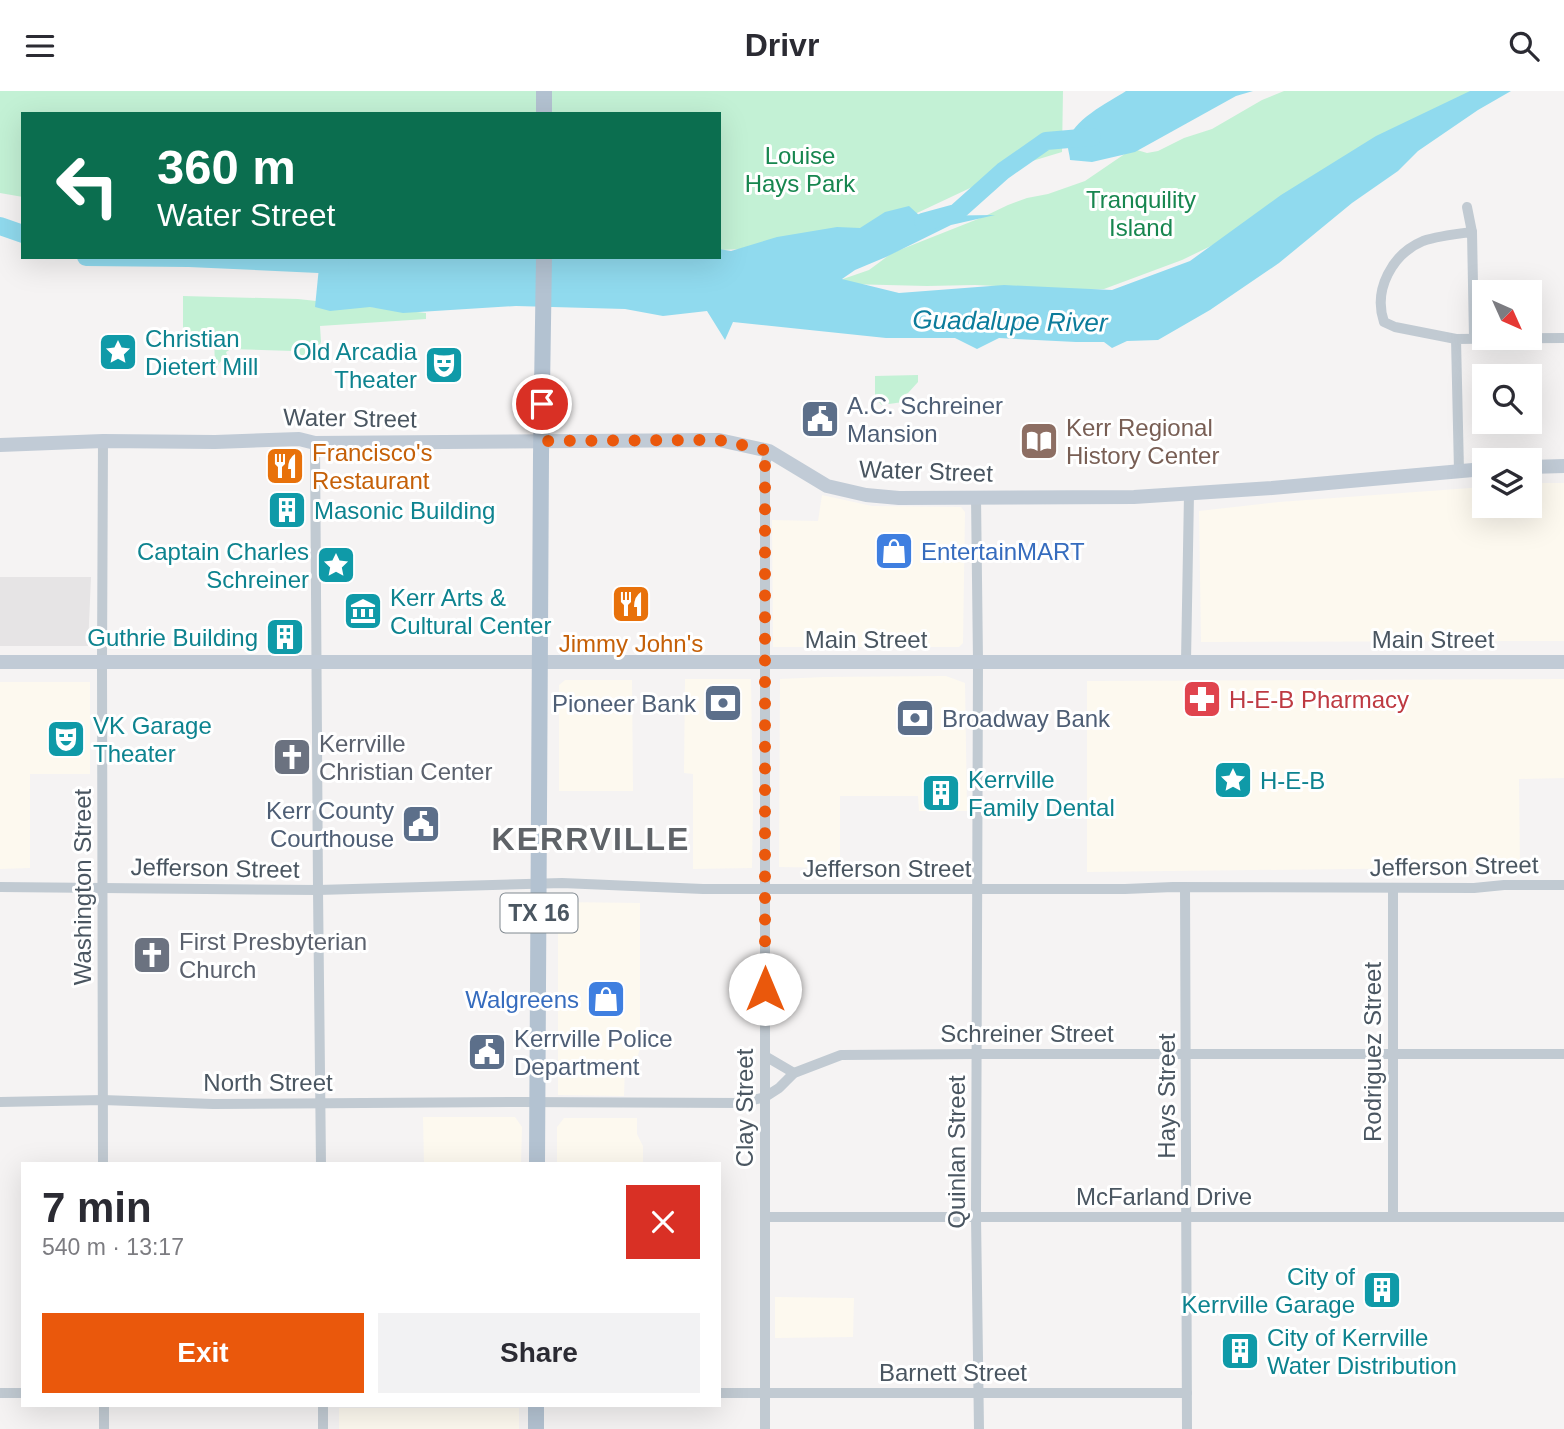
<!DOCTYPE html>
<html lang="en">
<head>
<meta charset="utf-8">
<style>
	body { margin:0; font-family:Arial,sans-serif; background:#f2f2f3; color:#2b2b33; height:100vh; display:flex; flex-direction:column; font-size:26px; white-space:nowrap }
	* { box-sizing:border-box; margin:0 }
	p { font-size:23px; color:#7c7c81 }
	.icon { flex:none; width:38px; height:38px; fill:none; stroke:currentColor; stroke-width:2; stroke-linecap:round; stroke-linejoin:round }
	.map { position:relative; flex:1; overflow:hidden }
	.details { position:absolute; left:21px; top:1071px; width:700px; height:245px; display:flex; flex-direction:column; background:#fff; border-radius:0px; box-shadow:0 7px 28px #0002 }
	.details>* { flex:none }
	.guide { position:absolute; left:21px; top:21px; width:700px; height:147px; border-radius:0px; box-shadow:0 7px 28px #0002; background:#0b6e4f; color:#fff; overflow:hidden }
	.needle { width:46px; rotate:135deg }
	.tools { position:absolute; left:1472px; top:189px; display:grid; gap:14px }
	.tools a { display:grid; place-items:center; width:70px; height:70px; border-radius:0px; background:#fff; box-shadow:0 7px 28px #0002; font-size:35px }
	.pin { position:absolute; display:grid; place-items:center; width:60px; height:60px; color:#fff; margin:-30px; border:4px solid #fff; border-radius:50%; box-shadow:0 2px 7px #0007 }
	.me { position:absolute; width:77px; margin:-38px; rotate:0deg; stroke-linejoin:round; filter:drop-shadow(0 0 5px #0008) }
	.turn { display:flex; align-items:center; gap:24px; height:147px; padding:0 21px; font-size:32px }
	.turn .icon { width:91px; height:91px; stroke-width:2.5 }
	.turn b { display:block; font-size:49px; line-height:60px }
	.round { display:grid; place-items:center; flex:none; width:74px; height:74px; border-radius:0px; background:#f2f2f3 }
	.headline { display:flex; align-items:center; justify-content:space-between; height:119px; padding:0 21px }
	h1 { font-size:42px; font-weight:800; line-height:52px }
	.action { display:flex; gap:14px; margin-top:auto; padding:14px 21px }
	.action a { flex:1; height:80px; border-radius:0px; background:#ea580c; color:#fff; font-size:28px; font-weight:800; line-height:80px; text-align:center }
	.action a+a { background:#f2f2f3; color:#2b2b33 }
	header { display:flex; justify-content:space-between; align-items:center; height:91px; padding:0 21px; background:#fff; font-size:32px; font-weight:800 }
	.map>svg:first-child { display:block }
	.commercial { fill:#fdf9ef }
	.education { fill:#e6e4e5 }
	.green { fill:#c3f1d5 }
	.water { fill:#90daee }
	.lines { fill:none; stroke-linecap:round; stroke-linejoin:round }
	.river { stroke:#90daee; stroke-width:18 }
	.street { stroke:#c1cad2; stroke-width:10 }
	.secondary { stroke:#c1cbd6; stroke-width:14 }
	.primary { stroke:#b3c2d1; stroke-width:16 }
	.route { stroke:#ea580c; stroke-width:12; stroke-dasharray:0 21.6 }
	.labels { text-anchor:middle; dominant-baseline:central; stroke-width:6; stroke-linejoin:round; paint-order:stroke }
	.shield { fill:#fff; stroke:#808990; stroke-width:2 }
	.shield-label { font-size:23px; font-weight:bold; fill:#4a5661 }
	.park-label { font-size:24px; fill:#17864f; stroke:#fff }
	.culture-label { font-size:24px; fill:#0d838f; stroke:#fff; text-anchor:start }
	.service-label { font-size:24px; fill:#4e5e75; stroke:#fff; text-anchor:start }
	.street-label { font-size:24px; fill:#4a5661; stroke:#fff }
	.education-label { font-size:24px; fill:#785e54; stroke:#fff; text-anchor:start }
	.food-label { font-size:24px; fill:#c56008; stroke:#fff; text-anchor:start }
	.shop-label { font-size:24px; fill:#366cbe; stroke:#fff; text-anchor:start }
	.health-label { font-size:24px; fill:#be3a42; stroke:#fff; text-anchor:start }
	.worship-label { font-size:24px; fill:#5b616d; stroke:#fff; text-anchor:start }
	.water-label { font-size:26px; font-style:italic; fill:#0c7c9b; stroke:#fff }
	.district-label { font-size:32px; font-weight:bold; letter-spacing:2px; fill:#5f6368; stroke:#fff }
</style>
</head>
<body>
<header><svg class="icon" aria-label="menu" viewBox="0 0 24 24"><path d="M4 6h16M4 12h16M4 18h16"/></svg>Drivr<svg class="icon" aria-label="search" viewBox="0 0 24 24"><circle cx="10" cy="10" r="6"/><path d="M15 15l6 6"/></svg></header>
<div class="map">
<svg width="1564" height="1338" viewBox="0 0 1564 1338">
	<rect width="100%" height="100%" fill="#f5f3f3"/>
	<g class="commercial">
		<path d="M1530 392H1564V550L1201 551 1199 420 1279 411 1484 396V415H1530Z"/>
		<path d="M822 404 872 415 961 416 965 421 963 552 959 556H773L772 429 818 430Z"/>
		<path d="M946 585 965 592 967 720H919L918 705H840V777L779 776 780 588 824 586Z"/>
		<path d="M685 588H751L753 717 752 777 693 778V683L684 682Z"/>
		<path d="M1564 588V687L1519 688 1520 776 1087 781V590Z"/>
		<path d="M565 589H632L633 700H559V594Z"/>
		<path d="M0 591H90V683H30V777L0 778Z"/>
		<path d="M558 811 640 812V958L634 976H625L624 1005 558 1004Z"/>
		<path d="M423 1026H515L522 1036 521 1073H424Z"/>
		<path d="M564 1027H637V1043L643 1055V1073H557V1036Z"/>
		<path d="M775 1206 854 1207 853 1246 775 1247Z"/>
		<rect x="339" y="1317" width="180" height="21"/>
	</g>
	<path class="education" d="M0 486H91L88 555H0Z"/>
	<g class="green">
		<path d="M0 0H1063L1062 61 1019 74 849 154 719 159V23H23V106L0 102Z"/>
		<path d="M1284 0H1475L1213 154 1182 169 1104 198 1080 199 975 194 927 195 846 193 843 188 869 179 892 162 983 126 1008 114 1027 107 1048 103 1085 90 1129 60 1137 59 1147 62 1158 60 1184 47 1212 38 1262 9Z"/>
		<path d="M183 205 298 208 426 222V228L320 235 321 251 315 265 296 266 293 260 231 258 226 261 228 267 220 271 215 279 214 242 183 240Z"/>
		<path d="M918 284V291L908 302 903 304V311L889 313 886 310 882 314 875 307V285Z"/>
	</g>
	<g class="water">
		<path d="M1126 0H1253L1236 5 1135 61 1092 71 1070 69C1070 64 1067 57 1068 52 1070 30 1109 11 1126 0Z"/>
		<path d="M1470 0H1511L1478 19 1418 60 1398 80 1352 112 1279 172 1210 219 1158 249 1127 250 1112 257 1104 251H1076L999 247 977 258 955 247H886L733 231 725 249 707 220 663 225 625 218 516 215 403 222 370 216 330 220 315 216 320 166H719V158L731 160 777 146 837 136 860 137 885 121 909 115 920 125 995 124 951 134 886 166 855 179 842 188 899 202 1004 194 1112 199 1190 170 1281 104 1376 45Z"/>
	</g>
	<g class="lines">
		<g class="river">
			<path d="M923 131 956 122 1003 80 1046 50 1092 46"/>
			<path d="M0 135 23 143"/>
			<path d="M86 166 189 167 340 174"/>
		</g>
		<g class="street">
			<path d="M1467 116 1472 141"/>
			<path d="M1456 248 1395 236 1384 231C1373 199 1392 163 1423 150 1438 145 1456 143 1472 141L1474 247"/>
			<path d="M103 350 102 570 103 1073"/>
			<path d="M315 352 318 799 321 1073"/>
			<path d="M1459 380 1456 248 1564 247"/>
			<path d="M976 406 978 570 976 1126 979 1338"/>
			<path d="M1186 570 1189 403"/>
			<path d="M0 796 318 799 562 792 703 798H1125L1173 796 1474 797 1504 794H1564"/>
			<path d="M1185 797 1187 1338"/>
			<path d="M1393 797V1126"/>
			<path d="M765 965 794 982"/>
			<path d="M0 1011 103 1009 213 1013 520 1011 741 1012 765 1006 779 997 794 982 841 964 977 963H1564"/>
			<path d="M765 1126H1564"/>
			<path d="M0 1302H23"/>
			<path d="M719 1302H1187"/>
			<path d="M104 1314V1338"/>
			<path d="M323 1314V1338"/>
			<path d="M765 1338V373L769 360"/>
		</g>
		<g class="secondary">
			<path d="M0 354 103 350 215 351 299 348 315 352 719 349 769 360 827 395 866 404 899 407 1134 406 1272 397 1484 378"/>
			<path d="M1530 376 1564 375"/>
			<path d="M0 571H1564"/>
		</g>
		<g class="primary">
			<path d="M544 0V23"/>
			<path d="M537 1073 541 364 544 166"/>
			<path d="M536 1314V1338"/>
		</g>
	</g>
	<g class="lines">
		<path class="route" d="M542 313V350L719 349 769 360 765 373V898"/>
	</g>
	<defs>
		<g id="sight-square" transform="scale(2.0125)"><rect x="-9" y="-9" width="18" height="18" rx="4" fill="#0f9aa8" stroke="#fff"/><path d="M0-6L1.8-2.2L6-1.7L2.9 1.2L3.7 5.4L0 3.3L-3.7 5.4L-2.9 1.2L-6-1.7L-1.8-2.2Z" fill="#fff"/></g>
		<g id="theatre-square" transform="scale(2.0125)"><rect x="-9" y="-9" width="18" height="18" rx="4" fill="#0f9aa8" stroke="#fff"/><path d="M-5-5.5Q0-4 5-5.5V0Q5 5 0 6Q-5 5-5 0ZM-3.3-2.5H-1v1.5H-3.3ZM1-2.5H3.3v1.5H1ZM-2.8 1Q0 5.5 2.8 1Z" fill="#fff"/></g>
		<g id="civic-square" transform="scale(2.0125)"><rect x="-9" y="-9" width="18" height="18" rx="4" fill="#5c6f8a" stroke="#fff"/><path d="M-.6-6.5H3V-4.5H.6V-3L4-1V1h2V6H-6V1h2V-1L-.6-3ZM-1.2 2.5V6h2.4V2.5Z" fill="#fff"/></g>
		<g id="library-square" transform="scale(2.0125)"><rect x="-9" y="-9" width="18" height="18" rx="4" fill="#8d6e63" stroke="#fff"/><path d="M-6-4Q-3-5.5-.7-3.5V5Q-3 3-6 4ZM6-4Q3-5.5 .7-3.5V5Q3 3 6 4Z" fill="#fff"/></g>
		<g id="restaurant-square" transform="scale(2.0125)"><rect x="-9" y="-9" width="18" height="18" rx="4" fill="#e8710a" stroke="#fff"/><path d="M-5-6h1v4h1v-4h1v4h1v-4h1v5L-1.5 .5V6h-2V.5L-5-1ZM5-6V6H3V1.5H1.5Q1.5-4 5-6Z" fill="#fff"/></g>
		<g id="building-square" transform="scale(2.0125)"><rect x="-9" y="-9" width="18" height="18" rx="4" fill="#0f9aa8" stroke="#fff"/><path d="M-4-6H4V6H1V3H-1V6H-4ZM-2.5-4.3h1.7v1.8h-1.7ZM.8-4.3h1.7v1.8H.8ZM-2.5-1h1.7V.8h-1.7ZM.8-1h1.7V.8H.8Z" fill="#fff"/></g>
		<g id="shop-square" transform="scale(2.0125)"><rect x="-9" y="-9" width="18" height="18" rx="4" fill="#3f7fe0" stroke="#fff"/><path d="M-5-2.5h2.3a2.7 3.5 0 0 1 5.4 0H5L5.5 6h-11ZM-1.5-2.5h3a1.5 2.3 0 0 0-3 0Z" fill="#fff"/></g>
		<g id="museum-square" transform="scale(2.0125)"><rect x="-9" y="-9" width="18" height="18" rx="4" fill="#0f9aa8" stroke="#fff"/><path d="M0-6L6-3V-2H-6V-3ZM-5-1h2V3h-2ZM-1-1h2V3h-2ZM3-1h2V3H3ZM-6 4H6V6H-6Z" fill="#fff"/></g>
		<g id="pharmacy-square" transform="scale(2.0125)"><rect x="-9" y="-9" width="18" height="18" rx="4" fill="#e0444e" stroke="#fff"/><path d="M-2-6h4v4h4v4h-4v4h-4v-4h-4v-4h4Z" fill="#fff"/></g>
		<g id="bank-square" transform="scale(2.0125)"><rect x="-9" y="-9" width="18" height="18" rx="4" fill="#5c6f8a" stroke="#fff"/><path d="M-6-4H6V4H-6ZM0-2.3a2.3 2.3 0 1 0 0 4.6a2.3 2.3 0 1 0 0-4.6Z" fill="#fff"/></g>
		<g id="church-square" transform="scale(2.0125)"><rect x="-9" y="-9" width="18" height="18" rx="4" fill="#6b7280" stroke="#fff"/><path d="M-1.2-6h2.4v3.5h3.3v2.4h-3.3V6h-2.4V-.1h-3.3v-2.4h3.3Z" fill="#fff"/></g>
	</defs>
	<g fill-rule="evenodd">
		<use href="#sight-square" x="118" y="261"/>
		<use href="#theatre-square" x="444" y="274"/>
		<use href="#civic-square" x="820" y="328"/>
		<use href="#library-square" x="1039" y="350"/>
		<use href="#restaurant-square" x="285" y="375"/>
		<use href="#building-square" x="287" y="419"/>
		<use href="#shop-square" x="894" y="460"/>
		<use href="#sight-square" x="336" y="474"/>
		<use href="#restaurant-square" x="631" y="513"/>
		<use href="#museum-square" x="363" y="520"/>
		<use href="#building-square" x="285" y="546"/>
		<use href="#pharmacy-square" x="1202" y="608"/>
		<use href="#bank-square" x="723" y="612"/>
		<use href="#bank-square" x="915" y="627"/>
		<use href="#theatre-square" x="66" y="648"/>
		<use href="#church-square" x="292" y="666"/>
		<use href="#sight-square" x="1233" y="689"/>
		<use href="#building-square" x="941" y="702"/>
		<use href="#civic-square" x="421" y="733"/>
		<use href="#church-square" x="152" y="864"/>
		<use href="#shop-square" x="606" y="908"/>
		<use href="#civic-square" x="487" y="961"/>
		<use href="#building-square" x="1382" y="1199"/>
		<use href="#building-square" x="1240" y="1260"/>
	</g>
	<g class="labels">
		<rect class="shield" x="500.5" y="802.5" width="77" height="39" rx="5"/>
		<g class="shield-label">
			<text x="539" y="822">TX 16</text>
		</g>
		<g class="park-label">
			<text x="800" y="64">Louise<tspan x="800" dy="28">Hays Park</tspan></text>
			<text x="1141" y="108">Tranquility<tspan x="1141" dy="28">Island</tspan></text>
		</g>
		<g class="culture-label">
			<text x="145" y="247">Christian<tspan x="145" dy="28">Dietert Mill</tspan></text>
			<text x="417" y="260" text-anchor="end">Old Arcadia<tspan x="417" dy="28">Theater</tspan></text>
			<text x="314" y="419">Masonic Building</text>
			<text x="309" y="460" text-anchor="end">Captain Charles<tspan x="309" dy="28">Schreiner</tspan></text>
			<text x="390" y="506">Kerr Arts &amp;<tspan x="390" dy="28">Cultural Center</tspan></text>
			<text x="258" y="546" text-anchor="end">Guthrie Building</text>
			<text x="93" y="634">VK Garage<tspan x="93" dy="28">Theater</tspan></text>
			<text x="968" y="688">Kerrville<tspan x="968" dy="28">Family Dental</tspan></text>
			<text x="1260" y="689">H-E-B</text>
			<text x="1355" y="1185" text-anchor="end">City of<tspan x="1355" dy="28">Kerrville Garage</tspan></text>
			<text x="1267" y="1246">City of Kerrville<tspan x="1267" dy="28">Water Distribution</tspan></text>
		</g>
		<g class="service-label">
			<text x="847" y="314">A.C. Schreiner<tspan x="847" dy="28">Mansion</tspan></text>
			<text x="696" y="612" text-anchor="end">Pioneer Bank</text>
			<text x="942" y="627">Broadway Bank</text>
			<text x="394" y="719" text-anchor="end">Kerr County<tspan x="394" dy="28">Courthouse</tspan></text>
			<text x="514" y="947">Kerrville Police<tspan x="514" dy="28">Department</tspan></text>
		</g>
		<g class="street-label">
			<text transform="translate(350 327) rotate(1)">Water Street</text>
			<text transform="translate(926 380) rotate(2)">Water Street</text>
			<text x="866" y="548">Main Street</text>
			<text x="1433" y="548">Main Street</text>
			<text transform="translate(1454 775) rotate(-1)">Jefferson Street</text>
			<text transform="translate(215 777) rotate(1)">Jefferson Street</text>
			<text x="887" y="777">Jefferson Street</text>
			<text transform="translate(82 796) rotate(-90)">Washington Street</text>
			<text x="1027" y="942">Schreiner Street</text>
			<text transform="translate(1372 961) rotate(-90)">Rodriguez Street</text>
			<text x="268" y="991">North Street</text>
			<text transform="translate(1166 1005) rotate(-90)">Hays Street</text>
			<text transform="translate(744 1017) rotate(-90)">Clay Street</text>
			<text transform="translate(956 1061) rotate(-90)">Quinlan Street</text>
			<text x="1164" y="1105">McFarland Drive</text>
			<text x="953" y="1281">Barnett Street</text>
		</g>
		<g class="education-label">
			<text x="1066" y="336">Kerr Regional<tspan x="1066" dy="28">History Center</tspan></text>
		</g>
		<g class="food-label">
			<text x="312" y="361">Francisco's<tspan x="312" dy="28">Restaurant</tspan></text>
			<text x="631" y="552" text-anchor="middle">Jimmy John's</text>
		</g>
		<g class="shop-label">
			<text x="921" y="460">EntertainMART</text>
			<text x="579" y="908" text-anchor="end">Walgreens</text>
		</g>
		<g class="health-label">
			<text x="1229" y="608">H-E-B Pharmacy</text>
		</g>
		<g class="worship-label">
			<text x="319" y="652">Kerrville<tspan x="319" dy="28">Christian Center</tspan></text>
			<text x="179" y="850">First Presbyterian<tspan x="179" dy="28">Church</tspan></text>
		</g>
		<g class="water-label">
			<text transform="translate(1010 230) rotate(1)">Guadalupe River</text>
		</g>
		<g class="district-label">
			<text x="591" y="748">KERRVILLE</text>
		</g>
	</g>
</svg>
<div class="tools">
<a><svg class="needle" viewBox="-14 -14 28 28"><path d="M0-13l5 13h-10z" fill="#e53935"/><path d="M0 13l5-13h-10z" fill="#7c7c81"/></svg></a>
<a><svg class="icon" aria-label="search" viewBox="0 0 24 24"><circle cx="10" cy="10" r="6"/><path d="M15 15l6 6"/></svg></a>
<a><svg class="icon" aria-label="layers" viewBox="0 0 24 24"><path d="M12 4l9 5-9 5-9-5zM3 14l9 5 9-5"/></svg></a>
</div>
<div class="pin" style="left:542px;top:313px;background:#d93025"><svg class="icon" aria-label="arrive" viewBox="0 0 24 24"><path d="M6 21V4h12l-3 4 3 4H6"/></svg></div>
<svg class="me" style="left:765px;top:898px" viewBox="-20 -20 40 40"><circle r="19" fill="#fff"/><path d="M0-13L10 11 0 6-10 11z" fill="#ea580c"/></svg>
<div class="guide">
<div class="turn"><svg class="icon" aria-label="left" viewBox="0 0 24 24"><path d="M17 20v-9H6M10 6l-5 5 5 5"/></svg><div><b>360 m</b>Water Street</div></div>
</div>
<section class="details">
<div class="headline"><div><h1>7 min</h1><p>540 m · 13:17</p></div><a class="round" style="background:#d93025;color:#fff"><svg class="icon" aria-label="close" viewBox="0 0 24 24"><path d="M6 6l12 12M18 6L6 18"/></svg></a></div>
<div class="action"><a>Exit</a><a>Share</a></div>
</section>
</div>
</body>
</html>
